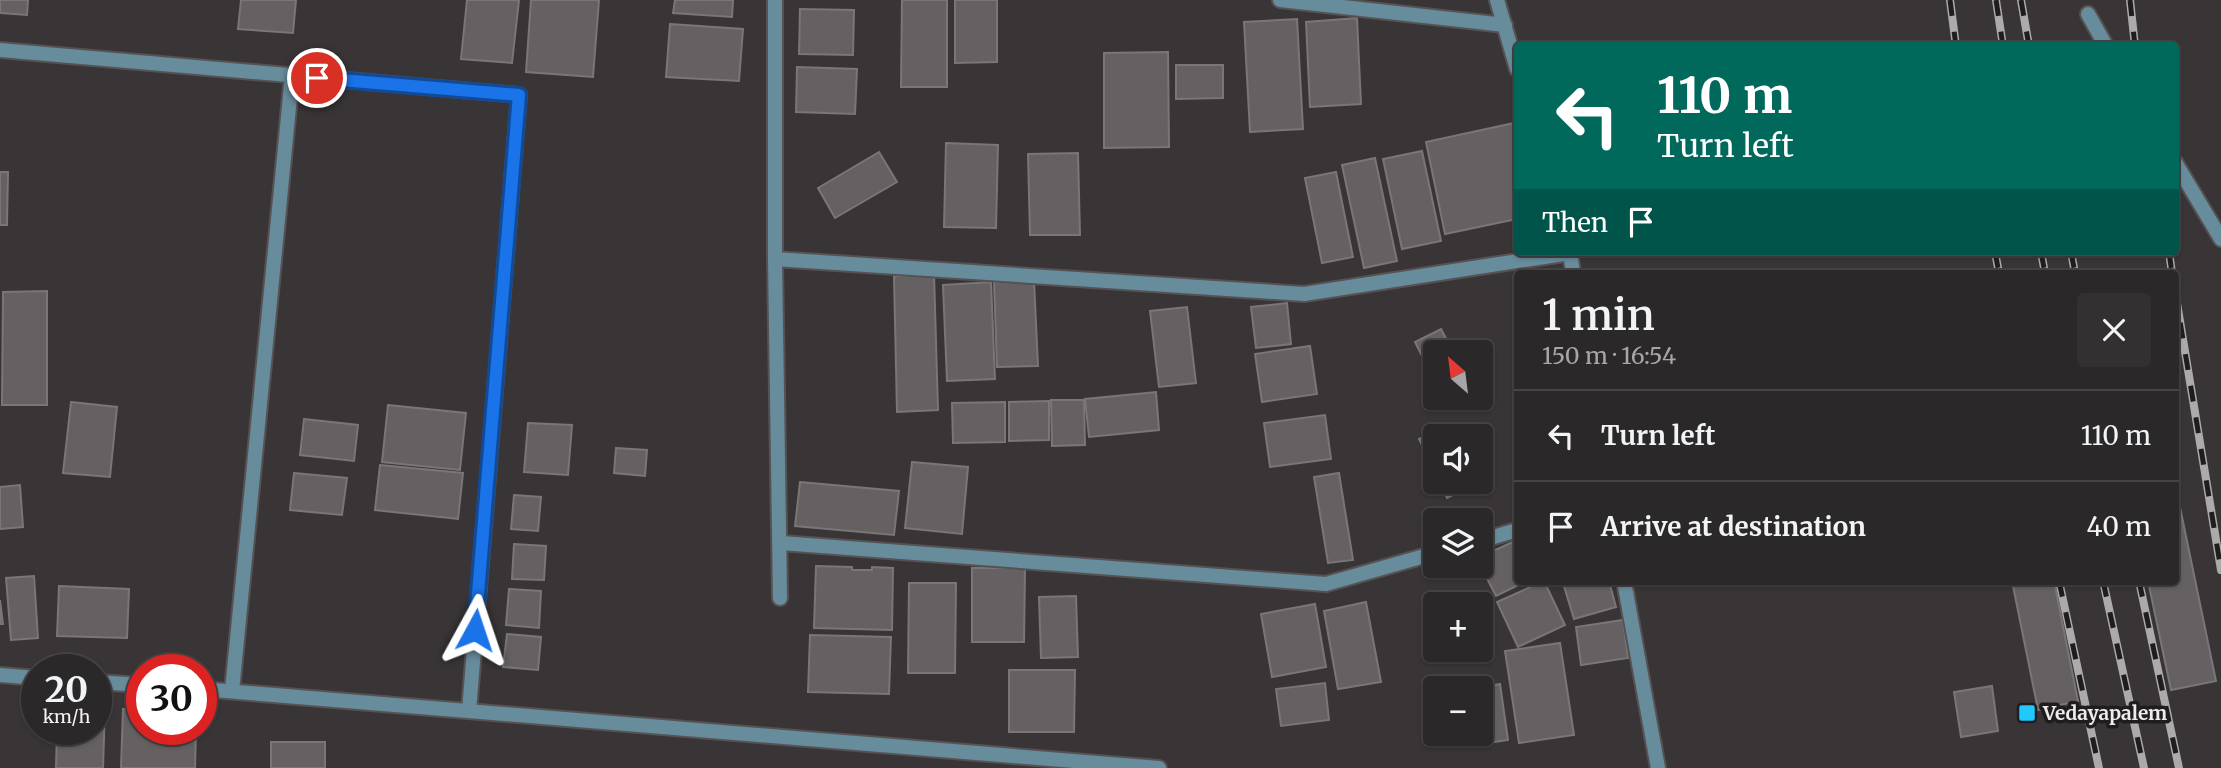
<!DOCTYPE html>
<html lang="en">
<head>
<meta charset="utf-8">
<style>
	body { margin:0; font-family:Merriweather,serif; background:#333031; color:#f1f3f6; height:100vh; display:flex; flex-direction:column; font-size:26px; white-space:nowrap }
	* { box-sizing:border-box; margin:0 }
	p { font-size:23px; color:#a6a6a8 }
	.icon { flex:none; width:38px; height:38px; fill:none; stroke:currentColor; stroke-width:2; stroke-linecap:round; stroke-linejoin:round }
	.map { position:relative; flex:1; overflow:hidden }
	.panel { position:absolute; left:1514px; top:270px; width:665px; height:315px; display:flex; flex-direction:column; background:#2b2829; border-radius:7px; box-shadow:0 2px 5px #0004,0 0 0 2px #474446 }
	.panel>* { flex:none }
	.guide { position:absolute; left:1514px; top:42px; width:665px; height:214px; border-radius:7px; box-shadow:0 2px 5px #0004,0 0 0 2px #474446; background:#00695c; color:#fff; overflow:hidden }
	.needle { width:46px; rotate:332deg }
	.fabs { position:absolute; left:1423px; top:340px; display:grid; gap:14px }
	.fabs a { display:grid; place-items:center; width:70px; height:70px; border-radius:7px; background:#2b2829; box-shadow:0 2px 5px #0004,0 0 0 2px #474446; font-size:35px }
	.speed { position:absolute; left:21px; top:654px; display:flex; gap:14px; font-size:35px; font-weight:700; text-align:center }
	.speed>* { display:grid; place-content:center; width:91px; height:91px; border-radius:50%; background:#2b2829; box-shadow:0 2px 5px #0004,0 0 0 2px #474446; line-height:1 }
	.speed small { font-size:18px; font-weight:400 }
	.speed .limit { border:10px solid #d22; background:#fff; color:#111 }
	.pin { position:absolute; display:grid; place-items:center; width:60px; height:60px; color:#fff; margin:-30px; border:4px solid #fff; border-radius:50%; box-shadow:0 2px 7px #0007 }
	.me { position:absolute; width:77px; margin:-38px; rotate:5deg; stroke-linejoin:round; filter:drop-shadow(0 0 5px #0008) }
	.turn { display:flex; align-items:center; gap:24px; height:147px; padding:0 28px; font-size:32px }
	.turn .icon { width:91px; height:91px; stroke-width:2.5 }
	.turn b { display:block; font-size:49px; line-height:60px }
	.then { display:flex; align-items:center; height:66px; padding:0 28px; background:#0003; gap:14px; font-size:26px }
	.round { display:grid; place-items:center; flex:none; width:74px; height:74px; border-radius:7px; background:#333031 }
	.head { display:flex; align-items:center; justify-content:space-between; height:119px; padding:0 28px }
	h1 { font-size:42px; font-weight:600; line-height:52px }
	ul { padding:0; list-style:none }
	li { display:flex; align-items:center; gap:21px; height:91px; padding:0 28px; border-top:2px solid #474446 }
	li div { flex:1 }
	li b { display:block; font-size:26px }
	li em { font-style:normal }
	.map>svg:first-child { display:block }
	.building { fill:#656163; stroke:#7a7577; stroke-width:2 }
	.lines { fill:none; stroke-linecap:round; stroke-linejoin:round }
	.street-casing { stroke:#565254; stroke-width:18 }
	.street { stroke:#678c9c; stroke-width:14 }
	.rail-casing { stroke:#adaaab; stroke-width:8 }
	.rail { stroke:#1f1d1e; stroke-width:5; stroke-dasharray:16; stroke-linecap:butt }
	.route-casing { stroke:#114b97; stroke-width:18 }
	.route { stroke:#1a73e8; stroke-width:12 }
	.poi-dot { fill:#1fc9fd; stroke:#1f1d1e; stroke-width:2.5 }
	.labels { text-anchor:middle; dominant-baseline:central; stroke-width:7; stroke-linejoin:round; paint-order:stroke }
	.poi-label { font-size:19px; font-weight:bold; fill:#efeced; stroke:#1f1d1e; text-anchor:start }
</style>
</head>
<body>
<div class="map">
<svg width="2221" height="768" viewBox="0 0 2221 768">
	<rect width="100%" height="100%" fill="#393537"/>
	<g class="building">
		<path d="M0 0H28L27 15 0 13Z"/>
		<path d="M241 0H296L293 33 238 29Z"/>
		<path d="M467 0H519L512 63 461 59Z"/>
		<path d="M531 0H599L593 77 526 72Z"/>
		<path d="M675 0H733L732 17 673 13Z"/>
		<path d="M902 0H947V87H901Z"/>
		<path d="M955 0H997V62L955 63Z"/>
		<path d="M800 9 854 10 853 55 799 54Z"/>
		<path d="M1357 18 1361 104 1310 107 1306 22Z"/>
		<path d="M1297 19 1303 129 1250 132 1244 22Z"/>
		<path d="M670 24 743 29 739 81 666 77Z"/>
		<path d="M1168 52 1169 147 1104 148V53Z"/>
		<path d="M1176 65H1223V98L1176 99Z"/>
		<path d="M797 67 857 69 855 114 796 112Z"/>
		<path d="M1514 123 1517 136V219L1445 234 1426 142Z"/>
		<path d="M946 143 998 145 996 228 944 227Z"/>
		<path d="M1422 151 1441 241 1402 249 1383 159Z"/>
		<path d="M879 152 897 182 835 218 818 188Z"/>
		<path d="M1078 153 1080 235H1030L1028 154Z"/>
		<path d="M1375 158 1397 261 1364 268 1342 165Z"/>
		<path d="M0 172H8L7 225H0Z"/>
		<path d="M1336 172 1353 257 1322 263 1305 178Z"/>
		<path d="M934 274 938 410 897 412 894 276Z"/>
		<path d="M1034 281 1038 366 997 367 994 282Z"/>
		<path d="M991 282 995 379 947 381 943 285Z"/>
		<path d="M47 291V405H2L3 292Z"/>
		<path d="M1287 303 1291 344 1256 348 1251 307Z"/>
		<path d="M1187 307 1196 383 1159 387 1150 311Z"/>
		<path d="M1441 329 1453 352H1435V382L1415 342Z"/>
		<path d="M1310 346 1317 394 1262 402 1255 354Z"/>
		<path d="M1156 392 1159 430 1089 437 1085 399Z"/>
		<path d="M1443 397H1471L1449 409Z"/>
		<path d="M1051 400H1084L1085 445 1052 446Z"/>
		<path d="M1049 401V440L1009 441V402Z"/>
		<path d="M71 402 117 407 110 477 63 473Z"/>
		<path d="M1005 402V442L953 443 952 403Z"/>
		<path d="M388 405 466 413 460 470 382 462Z"/>
		<path d="M1325 415 1331 459 1270 467 1264 423Z"/>
		<path d="M304 419 358 425 354 461 300 455Z"/>
		<path d="M528 423 572 425 568 475 524 472Z"/>
		<path d="M1451 423 1457 436H1435V472L1419 439Z"/>
		<path d="M616 448 647 450 645 476 614 473Z"/>
		<path d="M912 462 968 467 962 534 905 528Z"/>
		<path d="M380 465 463 473 458 519 375 510Z"/>
		<path d="M294 473 347 478 342 515 290 510Z"/>
		<path d="M1339 473 1353 560 1328 563 1314 477Z"/>
		<path d="M1439 481H1479V482L1447 498Z"/>
		<path d="M800 482 899 491 894 535 795 526Z"/>
		<path d="M2175 483 2216 681 2171 690 2148 581H2175Z"/>
		<path d="M20 485 23 527 0 529V487Z"/>
		<path d="M514 495 541 497 538 531 511 529Z"/>
		<path d="M1517 540V581H1527L1496 596 1480 565V557Z"/>
		<path d="M514 544 546 546 544 580 512 579Z"/>
		<path d="M816 566 852 567V570H872V567L893 568 892 630 814 628Z"/>
		<path d="M972 568H1025L1024 642H972Z"/>
		<path d="M34 576 38 638 11 640 6 578Z"/>
		<path d="M1544 581 1565 625 1518 647 1497 602Z"/>
		<path d="M1572 581H1609L1616 607 1574 619 1563 583Z"/>
		<path d="M2012 581H2054L2078 701 2038 710Z"/>
		<path d="M909 583H956L955 673H908Z"/>
		<path d="M59 586 129 589 127 638 57 636Z"/>
		<path d="M509 589 541 591 539 628 506 625Z"/>
		<path d="M1076 596 1078 657 1041 658 1039 597Z"/>
		<path d="M0 600 3 624H0Z"/>
		<path d="M1366 602 1381 682 1338 689 1324 611Z"/>
		<path d="M1315 604 1326 667 1272 677 1261 614Z"/>
		<path d="M1623 620 1628 658 1581 665 1576 627Z"/>
		<path d="M507 634 541 637 538 670 503 667Z"/>
		<path d="M810 635 891 637 889 694 808 692Z"/>
		<path d="M1560 643 1574 735 1519 743 1505 651Z"/>
		<path d="M1009 670H1075L1074 732H1009Z"/>
		<path d="M1325 683 1329 720 1281 726 1276 689Z"/>
		<path d="M1500 684 1508 740 1481 744 1480 688Z"/>
		<path d="M1992 686 1998 731 1961 737 1954 692Z"/>
		<path d="M96 706 105 707 103 768H56L57 730H96Z"/>
		<path d="M123 709 142 710V730H196L195 768H121Z"/>
		<rect x="271" y="742" width="54" height="26"/>
	</g>
	<g class="lines">
		<g class="street-casing">
			<g id="street">
				<path d="M775 0V259L780 598"/>
				<path d="M1280 0 1505 25"/>
				<path d="M1497 0 1517 69"/>
				<path d="M2088 14 2106 46"/>
				<path d="M0 50 519 95 469 711"/>
				<path d="M2175 162 2221 239"/>
				<path d="M1570 252 1573 273"/>
				<path d="M775 259 1304 294 1570 253"/>
				<path d="M1480 541 1517 530"/>
				<path d="M781 543 1326 584 1435 553"/>
				<path d="M1624 581 1658 768"/>
				<path d="M0 675 37 678"/>
				<path d="M96 682 142 685"/>
				<path d="M201 689 1159 768"/>
				<path d="M232 691 292 76"/>
			</g>
		</g>
		<use href="#street" class="street"/>
		<g class="rail-casing">
			<g id="rail">
				<path d="M1950 0 1956 46"/>
				<path d="M1996 0 2003 46"/>
				<path d="M2021 0 2029 46"/>
				<path d="M2130 0 2135 46"/>
				<path d="M1995 252 1999 273"/>
				<path d="M2041 252 2045 273"/>
				<path d="M2071 252 2075 273"/>
				<path d="M2169 252 2172 273"/>
				<path d="M2175 291 2221 570"/>
				<path d="M2059 581 2099 768"/>
				<path d="M2103 581 2144 768"/>
				<path d="M2139 581 2179 768"/>
			</g>
		</g>
		<use href="#rail" class="rail"/>
	</g>
	<g class="lines">
		<g class="route-casing">
			<path id="route" d="M317 78 519 95 475 630"/>
		</g>
		<use href="#route" class="route"/>
	</g>
	<rect class="poi-dot" x="2018" y="704" width="18" height="18" rx="3.5"/>
	<g class="labels">
		<g class="poi-label">
			<text x="2043" y="713">Vedayapalem</text>
		</g>
	</g>
</svg>
<div class="fabs">
<a><svg class="needle" viewBox="-14 -14 28 28"><path d="M0-13l5 13h-10z" fill="#e53935"/><path d="M0 13l5-13h-10z" fill="#a6a6a8"/></svg></a>
<a><svg class="icon" aria-label="sound" viewBox="0 0 24 24"><path d="M4 9h4l5-4v14l-5-4H4zM17 9q2 3 0 6"/></svg></a>
<a><svg class="icon" aria-label="layers" viewBox="0 0 24 24"><path d="M12 4l9 5-9 5-9-5zM3 14l9 5 9-5"/></svg></a>
<a>+</a>
<a>−</a>
</div>
<div class="speed"><div>20<small>km/h</small></div><div class="limit">30</div></div>
<div class="pin" style="left:317px;top:78px;background:#d93025"><svg class="icon" aria-label="arrive" viewBox="0 0 24 24"><path d="M6 21V4h12l-3 4 3 4H6"/></svg></div>
<svg class="me" style="left:475px;top:630px" viewBox="-20 -20 40 40"><path d="M0-17L14 15 0 8-14 15z" fill="#1a73e8" stroke="#fff" stroke-width="4"/></svg>
<div class="guide">
<div class="turn"><svg class="icon" aria-label="left" viewBox="0 0 24 24"><path d="M17 20v-9H6M10 6l-5 5 5 5"/></svg><div><b>110 m</b>Turn left</div></div>
<div class="then">Then<svg class="icon" aria-label="arrive" viewBox="0 0 24 24"><path d="M6 21V4h12l-3 4 3 4H6"/></svg></div>
</div>
<section class="panel">
<div class="head"><div><h1>1 min</h1><p>150 m · 16:54</p></div><a class="round"><svg class="icon" aria-label="close" viewBox="0 0 24 24"><path d="M6 6l12 12M18 6L6 18"/></svg></a></div>
<ul>
<li><svg class="icon" aria-label="left" viewBox="0 0 24 24"><path d="M17 20v-9H6M10 6l-5 5 5 5"/></svg><div><b>Turn left</b></div><em>110 m</em></li>
<li><svg class="icon" aria-label="arrive" viewBox="0 0 24 24"><path d="M6 21V4h12l-3 4 3 4H6"/></svg><div><b>Arrive at destination</b></div><em>40 m</em></li>
</ul>
</section>
</div>
</body>
</html>
